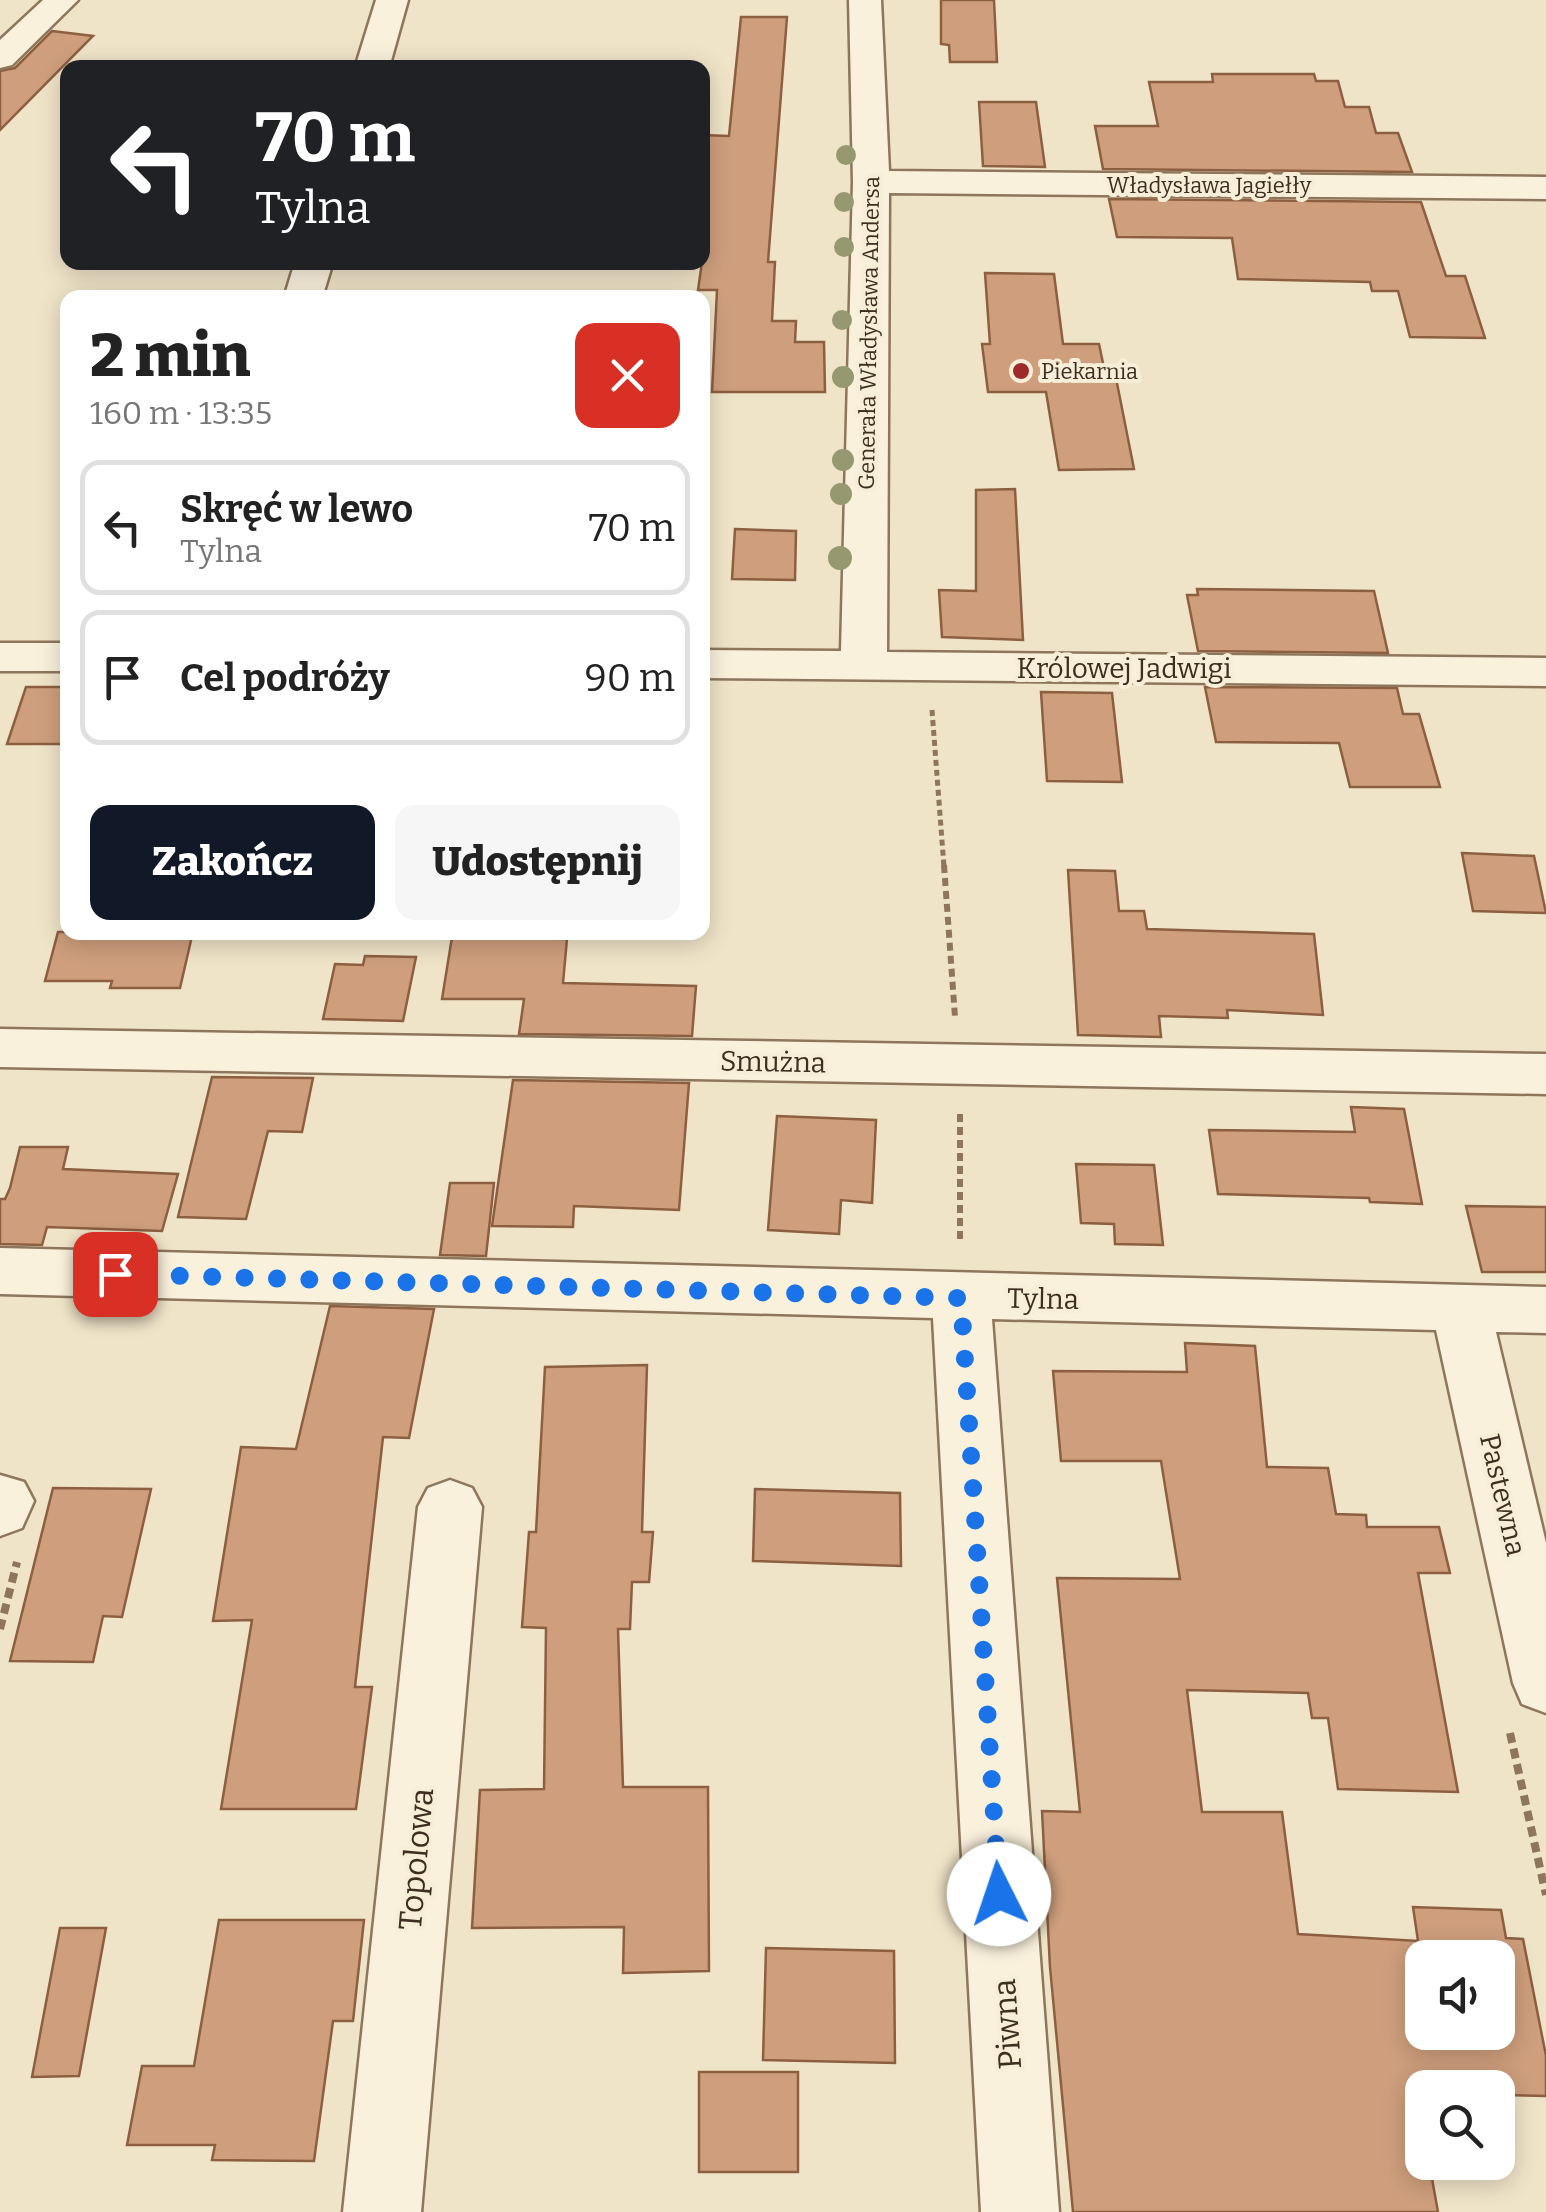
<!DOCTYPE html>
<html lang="pl">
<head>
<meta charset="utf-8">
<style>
	body { margin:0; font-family:Bitter,serif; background:#f6f6f6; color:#222; height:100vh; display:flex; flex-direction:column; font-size:38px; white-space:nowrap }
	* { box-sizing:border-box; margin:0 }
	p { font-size:32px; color:#767676 }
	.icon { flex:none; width:55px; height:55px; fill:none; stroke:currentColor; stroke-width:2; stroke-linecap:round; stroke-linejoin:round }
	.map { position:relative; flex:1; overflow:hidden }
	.sheet { position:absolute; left:60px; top:290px; width:650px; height:650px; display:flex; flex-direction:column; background:#fff; border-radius:20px; box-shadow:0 5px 25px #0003 }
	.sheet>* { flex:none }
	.guide { position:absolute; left:60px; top:60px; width:650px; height:210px; border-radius:20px; box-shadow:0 5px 25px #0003; background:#202124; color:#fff; overflow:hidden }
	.tools { position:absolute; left:1405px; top:1940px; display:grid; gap:20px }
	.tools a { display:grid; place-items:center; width:110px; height:110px; border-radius:20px; background:#fff; box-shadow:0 5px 25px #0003; font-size:50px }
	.pin { position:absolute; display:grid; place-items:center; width:85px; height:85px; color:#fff; margin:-42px; border-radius:20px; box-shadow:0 5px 15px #0006 }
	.me { position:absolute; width:110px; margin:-55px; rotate:356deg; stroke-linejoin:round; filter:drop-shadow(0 0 8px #0008) }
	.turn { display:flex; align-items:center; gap:35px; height:210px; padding:0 30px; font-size:45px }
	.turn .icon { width:130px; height:130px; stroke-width:2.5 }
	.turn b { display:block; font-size:70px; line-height:85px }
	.round { display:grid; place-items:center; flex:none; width:105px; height:105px; border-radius:20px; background:#f6f6f6 }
	.head { display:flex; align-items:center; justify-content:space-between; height:170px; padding:0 30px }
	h1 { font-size:60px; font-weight:800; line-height:75px }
	.primary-button { display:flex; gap:20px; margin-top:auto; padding:20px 30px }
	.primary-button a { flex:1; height:115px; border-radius:20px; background:#111827; color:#fff; font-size:40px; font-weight:800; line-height:115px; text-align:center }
	.primary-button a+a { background:#f6f6f6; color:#222 }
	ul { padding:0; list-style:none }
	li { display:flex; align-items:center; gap:30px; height:135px; margin:0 20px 15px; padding:0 10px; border:5px solid #e0e0e0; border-radius:20px }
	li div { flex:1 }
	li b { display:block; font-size:38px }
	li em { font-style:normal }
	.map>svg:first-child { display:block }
	.building { fill:#cf9f7d; stroke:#8d5f41; stroke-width:2.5; fill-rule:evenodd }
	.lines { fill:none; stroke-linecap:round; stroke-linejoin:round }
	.minor-casing { stroke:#8d765c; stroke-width:5 }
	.path-far2 { stroke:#8d765c; stroke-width:5; stroke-dasharray:6 4; stroke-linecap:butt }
	.path-far1 { stroke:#8d765c; stroke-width:6; stroke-dasharray:8 5; stroke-linecap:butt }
	.path { stroke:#8d765c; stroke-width:8; stroke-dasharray:10 6; stroke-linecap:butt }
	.minor { fill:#faf1dc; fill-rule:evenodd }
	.tree { fill:#96986f }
	.route { stroke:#1a73e8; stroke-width:18; stroke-dasharray:0 32.4 }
	.poi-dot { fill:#9e2a2b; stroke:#f7eed8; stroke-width:4 }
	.labels { text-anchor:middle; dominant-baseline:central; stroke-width:8; stroke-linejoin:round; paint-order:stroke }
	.far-street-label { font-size:22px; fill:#3d2e20; stroke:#f7eed8 }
	.far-poi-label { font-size:22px; fill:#3d2e20; stroke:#f7eed8; text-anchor:start }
	.street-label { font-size:28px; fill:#3d2e20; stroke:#f7eed8 }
	.near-street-label { font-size:32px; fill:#3d2e20; stroke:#f7eed8 }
</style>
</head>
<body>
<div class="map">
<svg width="1546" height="2212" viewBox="0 0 1546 2212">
	<rect width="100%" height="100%" fill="#f0e4c8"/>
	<g class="building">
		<path d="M941 0H994L997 62H950L949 45 941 44Z"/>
		<path d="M741 17H787L768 262H775L772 321H796L795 342H824L825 392H712L717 290H698L702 262V135L729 136Z"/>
		<path d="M52 31 93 36 0 130V71L15 68Z"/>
		<path d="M1212 74H1314L1316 81H1338L1345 107H1369L1376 133H1398L1412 172 1103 169 1095 126H1158L1149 82H1213Z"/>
		<path d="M979 102H1036L1045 167 983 166Z"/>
		<path d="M1109 199 1421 202 1446 276H1465L1485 338 1410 337 1398 291H1372L1370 282 1238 279 1232 238 1117 237Z"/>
		<path d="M985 273 1054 274 1063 344H1099L1104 368H1114L1134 469 1059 470 1046 392H988L982 344H990Z"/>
		<path d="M1015 489 1023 640 942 637 939 590 976 591V490Z"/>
		<path d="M735 529 796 531 795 580 732 579Z"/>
		<path d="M1197 589 1374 591 1388 653 1198 651 1187 595H1198Z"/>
		<path d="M26 687H68V744H7Z"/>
		<path d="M1205 687 1397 688 1403 714H1419L1440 787H1350L1339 743 1216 742Z"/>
		<path d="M1041 692 1112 693 1122 782 1047 781Z"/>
		<path d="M1462 853 1534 856 1546 913 1473 911Z"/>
		<path d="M1068 870 1115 871 1119 911H1144L1147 929 1314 934 1323 1015 1227 1010 1228 1018 1159 1016 1161 1037 1078 1035Z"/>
		<path d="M58 932H172L171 936H192L180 988H110L112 981H45Z"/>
		<path d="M452 937 567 939 563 983 696 986 692 1036 519 1034 524 999H442Z"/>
		<path d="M365 956 416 957 403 1021 323 1019 335 964 363 965Z"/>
		<path d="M212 1077 313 1078 302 1132 268 1131 246 1219 178 1217Z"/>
		<path d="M513 1080 689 1083 679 1210 574 1206 573 1227 492 1226Z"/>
		<path d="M1351 1107 1404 1109 1422 1204 1370 1202 1369 1198 1218 1194 1209 1130 1355 1132Z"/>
		<path d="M777 1116 876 1120 872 1203 841 1200 839 1234 768 1230Z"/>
		<path d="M20 1147H68L63 1169 178 1174 162 1231 47 1227 42 1245 0 1244V1199H5L10 1188Z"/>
		<path d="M1076 1164 1154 1165 1163 1245 1115 1244 1114 1224 1081 1223Z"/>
		<path d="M450 1183H494L486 1256 440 1255Z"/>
		<path d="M1466 1206 1546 1207V1272H1482Z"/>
		<path d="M330 1306 434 1309 409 1438 383 1437 355 1687H372L356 1809H221L252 1620 213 1621 241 1447 296 1449Z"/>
		<path d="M1185 1343 1255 1346 1267 1467 1328 1468 1336 1514 1366 1515 1367 1527H1439L1450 1573H1418L1458 1792 1338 1789 1328 1718H1312L1308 1693 1187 1690 1202 1812H1282L1298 1934 1418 1941 1413 1907 1501 1910 1506 1938 1523 1939 1546 2056V2096L1498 2095V2088H1422V2093H1417L1422 2162H1429L1438 2212H1073L1050 1967 1042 1811 1080 1812 1057 1578 1180 1579 1161 1461H1061L1053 1371 1187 1372ZM1422 1958H1498V2032H1422Z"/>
		<path d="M647 1365 642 1532H653L649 1582H632L630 1629H618L623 1787H708L709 1971 623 1973 624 1927 472 1928 480 1790 544 1789 546 1628 522 1627 529 1532H536L545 1367Z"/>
		<path d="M53 1488 151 1489 122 1617 103 1616 93 1662 10 1661Z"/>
		<path d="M755 1489 900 1493 901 1566 753 1561Z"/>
		<path d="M219 1920H364L353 2021H333L314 2161 212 2160 215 2145H127L142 2066H194Z"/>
		<path d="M60 1928H106L79 2076 32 2077Z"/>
		<path d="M766 1948 894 1951 895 2063 763 2060Z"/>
		<rect x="699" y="2072" width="99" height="100"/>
	</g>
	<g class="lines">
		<g class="minor-casing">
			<g id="minor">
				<path d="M43 0H78L12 65 0 68V40Z"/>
				<path d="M376 0H408L389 68H355Z"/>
				<path d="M849 0H881L889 171 1546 177V199L889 193 887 652 1546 658V686L702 678V650L841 651 853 182Z"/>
				<path d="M295 262H333L322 298H284Z"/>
				<rect x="0" y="643" width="68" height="28"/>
				<path d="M0 1029 1546 1054V1094L0 1067Z"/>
				<path d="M0 1248 1546 1287V1333L1496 1332 1546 1543V1713L1522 1704 1513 1683 1436 1330 992 1319 1059 2212H981L933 1318 0 1294Z"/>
				<path d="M0 1475 24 1482 34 1501 22 1528 0 1536Z"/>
				<path d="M450 1480 472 1488 482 1507 421 2212H343L418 1507 428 1488Z"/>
			</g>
		</g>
		<path class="path-far2" d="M932 710 944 867"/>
		<g class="path-far1">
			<path d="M944 865 955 1017"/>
			<path d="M960 1114V1241"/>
		</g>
		<g class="path">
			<path d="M0 1629 17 1562"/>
			<path d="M1510 1733 1546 1895"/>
		</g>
		<use href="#minor" class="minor"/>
	</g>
	<g class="tree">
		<circle cx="846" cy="155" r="10"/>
		<circle cx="844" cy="202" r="10"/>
		<circle cx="844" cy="247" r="10"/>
		<circle cx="842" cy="320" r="10"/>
		<circle cx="843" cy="377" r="11"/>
		<circle cx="843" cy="460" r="11"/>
		<circle cx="841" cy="494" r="11"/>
		<circle cx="840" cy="558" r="12"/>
	</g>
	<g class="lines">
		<path class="route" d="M115 1274 961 1298 999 1894"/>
	</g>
	<circle class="poi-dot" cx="1021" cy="371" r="10"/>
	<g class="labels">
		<g class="far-street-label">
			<text x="1209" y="185">Władysława Jagiełły</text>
			<text transform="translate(869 333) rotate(-89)">Generała Władysława Andersa</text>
		</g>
		<g class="far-poi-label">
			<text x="1041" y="371">Piekarnia</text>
		</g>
		<g class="street-label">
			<text x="1124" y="668">Królowej Jadwigi</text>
			<text transform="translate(773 1062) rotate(1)">Smużna</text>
			<text transform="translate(1043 1299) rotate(1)">Tylna</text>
			<text transform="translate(1503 1495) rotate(77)">Pastewna</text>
		</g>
		<g class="near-street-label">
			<text transform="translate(416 1859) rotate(-85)">Topolowa</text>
			<text transform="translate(1007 2024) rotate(-94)">Piwna</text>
		</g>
	</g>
</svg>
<div class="tools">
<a><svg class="icon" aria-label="sound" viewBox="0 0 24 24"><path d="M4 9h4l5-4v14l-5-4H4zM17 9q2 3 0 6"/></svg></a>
<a><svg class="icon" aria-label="search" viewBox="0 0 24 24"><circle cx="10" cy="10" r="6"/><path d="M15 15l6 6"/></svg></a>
</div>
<div class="pin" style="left:115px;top:1274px;background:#d93025"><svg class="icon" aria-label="arrive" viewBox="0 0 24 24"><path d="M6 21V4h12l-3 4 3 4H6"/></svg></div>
<svg class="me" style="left:999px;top:1894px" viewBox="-20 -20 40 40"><circle r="19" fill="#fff"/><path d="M0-13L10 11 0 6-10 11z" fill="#1a73e8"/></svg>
<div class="guide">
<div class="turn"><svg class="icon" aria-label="left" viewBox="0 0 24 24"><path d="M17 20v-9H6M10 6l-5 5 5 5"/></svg><div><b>70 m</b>Tylna</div></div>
</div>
<section class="sheet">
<div class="head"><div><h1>2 min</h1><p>160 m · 13:35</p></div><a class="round" style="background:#d93025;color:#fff"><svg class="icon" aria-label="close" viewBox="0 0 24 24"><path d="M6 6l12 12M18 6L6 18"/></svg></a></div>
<ul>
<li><svg class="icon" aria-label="left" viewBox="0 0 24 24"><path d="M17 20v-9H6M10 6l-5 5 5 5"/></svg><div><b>Skręć w lewo</b><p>Tylna</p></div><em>70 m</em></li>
<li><svg class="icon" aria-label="arrive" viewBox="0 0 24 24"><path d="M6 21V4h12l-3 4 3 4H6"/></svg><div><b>Cel podróży</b></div><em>90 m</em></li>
</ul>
<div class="primary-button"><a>Zakończ</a><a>Udostępnij</a></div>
</section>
</div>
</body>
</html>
